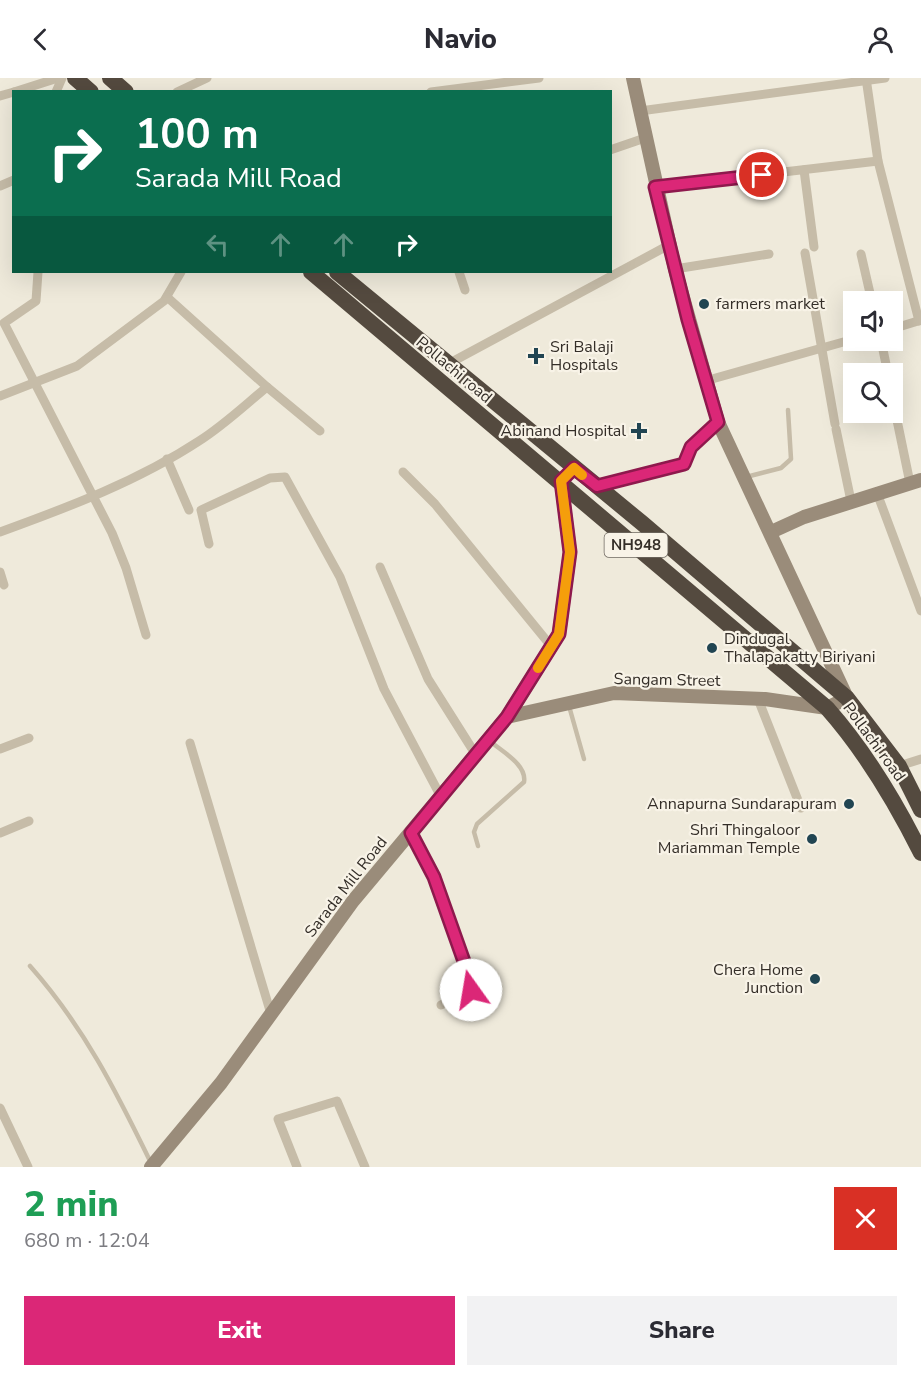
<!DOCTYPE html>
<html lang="en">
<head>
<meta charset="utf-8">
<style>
	body { margin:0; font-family:"Nunito Sans",sans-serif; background:#f2f2f3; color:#2b2b33; height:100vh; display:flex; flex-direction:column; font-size:22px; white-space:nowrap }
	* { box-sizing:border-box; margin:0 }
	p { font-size:20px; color:#7c7c81 }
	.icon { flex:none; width:33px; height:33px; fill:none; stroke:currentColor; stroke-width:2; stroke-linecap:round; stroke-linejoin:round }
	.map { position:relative; height:1089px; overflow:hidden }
	.sheet { display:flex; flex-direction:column; background:#fff; flex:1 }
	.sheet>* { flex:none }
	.hud { position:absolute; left:12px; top:12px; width:600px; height:183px; border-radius:0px; box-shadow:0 6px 24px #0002; background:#0b6e4f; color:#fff; overflow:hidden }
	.controls { position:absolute; left:843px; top:213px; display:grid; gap:12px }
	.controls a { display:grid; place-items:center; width:60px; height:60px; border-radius:0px; background:#fff; box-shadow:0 6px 24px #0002; font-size:30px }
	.pin { position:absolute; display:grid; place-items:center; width:51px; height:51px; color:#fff; margin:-26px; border:3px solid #fff; border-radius:50%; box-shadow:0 2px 6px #0007 }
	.me { position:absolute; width:66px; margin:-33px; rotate:347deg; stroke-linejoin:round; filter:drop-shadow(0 0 4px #0008) }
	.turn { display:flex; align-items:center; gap:21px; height:126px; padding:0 24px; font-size:27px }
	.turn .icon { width:78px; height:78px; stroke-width:2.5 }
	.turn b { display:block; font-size:42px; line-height:51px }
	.lanes { display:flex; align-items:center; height:57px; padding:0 24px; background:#0003; justify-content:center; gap:30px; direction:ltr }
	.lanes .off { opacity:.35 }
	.round { display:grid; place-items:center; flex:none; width:63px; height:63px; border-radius:0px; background:#f2f2f3 }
	.summary { display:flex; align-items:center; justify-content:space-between; height:102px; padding:0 24px }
	h1 { font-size:36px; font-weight:800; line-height:45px; color:#1e9e55 }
	.primary-button { display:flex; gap:12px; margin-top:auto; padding:12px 24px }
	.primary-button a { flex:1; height:69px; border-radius:0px; background:#db2777; color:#fff; font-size:24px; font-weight:800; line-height:69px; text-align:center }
	.primary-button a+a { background:#f2f2f3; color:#2b2b33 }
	header { display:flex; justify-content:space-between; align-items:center; height:78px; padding:0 24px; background:#fff; font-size:27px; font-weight:800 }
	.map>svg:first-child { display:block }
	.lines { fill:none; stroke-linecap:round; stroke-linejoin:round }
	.lane { stroke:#c6bca8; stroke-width:4.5 }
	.street { stroke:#c6bca8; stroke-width:9 }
	.secondary { stroke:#9a8c7a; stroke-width:14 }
	.highway { stroke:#544a3f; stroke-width:16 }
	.route-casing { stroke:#8e194d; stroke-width:15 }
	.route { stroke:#db2777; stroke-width:10 }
	.slow { stroke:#f59e0b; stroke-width:10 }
	.poi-dot { fill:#214552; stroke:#f8f3e7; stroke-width:2 }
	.labels { text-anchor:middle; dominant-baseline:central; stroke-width:4.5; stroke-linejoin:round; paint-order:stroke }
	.shield { fill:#f8f3e7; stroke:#6f6961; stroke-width:1.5 }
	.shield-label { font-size:15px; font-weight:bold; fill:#342e28 }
	.poi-label { font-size:16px; fill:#342e28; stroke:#f8f3e7; text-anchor:end }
	.street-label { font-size:16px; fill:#342e28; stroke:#f8f3e7 }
</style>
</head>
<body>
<header><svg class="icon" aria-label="back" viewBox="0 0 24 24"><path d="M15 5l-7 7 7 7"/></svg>Navio<svg class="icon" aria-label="person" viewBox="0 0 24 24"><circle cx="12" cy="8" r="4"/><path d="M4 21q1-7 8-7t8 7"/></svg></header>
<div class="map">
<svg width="921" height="1089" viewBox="0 0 921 1089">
	<rect width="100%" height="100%" fill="#efeadb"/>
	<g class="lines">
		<g class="lane">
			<path d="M746 399 781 390 791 381 788 332"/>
			<path d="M569 628 584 681"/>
			<path d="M478 768 474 754 477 746 524 704C527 687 503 674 491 664"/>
			<path d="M30 888C84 949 116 1013 151 1085"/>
		</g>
		<g class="street">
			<path d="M866 0 878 83 919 243"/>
			<path d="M14 14 58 0"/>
			<path d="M56 14 62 0"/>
			<path d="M177 14 207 0"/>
			<path d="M431 14 539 0"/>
			<path d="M0 18 14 14"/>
			<path d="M640 33 885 0"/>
			<path d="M610 72 645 60"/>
			<path d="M804 92 814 169"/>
			<path d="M0 108 14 102"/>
			<path d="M655 109 878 83"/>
			<path d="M805 175 835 346"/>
			<path d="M861 176 872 224"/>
			<path d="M675 191 769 176"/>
			<path d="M38 194 36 223 4 245 112 455 126 490 146 557"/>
			<path d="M459 194 465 212"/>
			<path d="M892 251 921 242"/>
			<path d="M881 262 888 296"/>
			<path d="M448 286 669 167"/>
			<path d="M705 303 854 261"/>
			<path d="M267 309 320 353"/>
			<path d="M0 318 77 288 164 223 181 194"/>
			<path d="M892 318 910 405"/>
			<path d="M836 351 851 423"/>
			<path d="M167 381 189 432"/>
			<path d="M403 394 435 426 551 568"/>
			<path d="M597 408 684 386 691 369 718 344"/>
			<path d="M877 415 921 533"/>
			<path d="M0 454C69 429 138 403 199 363 223 348 245 327 267 309L167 219"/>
			<path d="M209 466 201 432 270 400 285 399 340 499 384 611 441 719"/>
			<path d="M380 489 428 601 476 677"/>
			<path d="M0 494 4 507"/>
			<path d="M758 621 801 730"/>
			<path d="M190 665 271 936"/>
			<path d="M0 671 29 660"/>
			<path d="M899 688 921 681"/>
			<path d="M0 755 29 743"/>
			<path d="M411 755 434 799 472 906 471 912 441 927"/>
			<path d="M0 1030 28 1089"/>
			<path d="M297 1089 278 1041 337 1023 365 1089"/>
		</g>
		<g class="secondary">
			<path d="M771 454 804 439 921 402"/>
			<path d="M507 639 614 615 765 621 827 630 847 620 718 344 675 191 633 0"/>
			<path d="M151 1089 221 1005 353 823 507 639 559 556 570 474 561 403 574 390"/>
		</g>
		<g class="highway">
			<path d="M75 0 91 14"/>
			<path d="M110 0 126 14"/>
			<path d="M311 194 827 630C866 674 895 723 921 775"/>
			<path d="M337 194 642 445 847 620 899 688 921 732"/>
		</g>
	</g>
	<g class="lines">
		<g class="route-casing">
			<path id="route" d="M471 912 472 906 434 799 411 755 507 639 559 556 570 474 561 403 574 390 597 408 684 386 691 369 718 344 688 242 655 109 762 97"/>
		</g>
		<use href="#route" class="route"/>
		<path class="slow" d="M538 590 559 556 570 474 561 403 574 390 582 397"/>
	</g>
	<g class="poi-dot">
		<circle cx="704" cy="226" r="6"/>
		<path d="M533 269h6v6h6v6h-6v6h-6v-6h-6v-6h6z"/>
		<path d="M636 344h6v6h6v6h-6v6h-6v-6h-6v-6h6z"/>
		<circle cx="712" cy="570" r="6"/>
		<circle cx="849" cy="726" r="6"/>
		<circle cx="812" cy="761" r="6"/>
		<circle cx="815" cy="901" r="6"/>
	</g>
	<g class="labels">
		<rect class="shield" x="604.5" y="455" width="63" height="24" rx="4.5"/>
		<g class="shield-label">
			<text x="636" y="467">NH948</text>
		</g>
		<g class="poi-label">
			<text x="716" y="226" text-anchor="start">farmers market</text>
			<text x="550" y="269" text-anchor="start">Sri Balaji<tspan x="550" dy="18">Hospitals</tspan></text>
			<text x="626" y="353">Abinand Hospital</text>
			<text x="724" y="561" text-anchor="start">Dindugal<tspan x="724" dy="18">Thalapakatty Biriyani</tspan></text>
			<text x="837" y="726">Annapurna Sundarapuram</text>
			<text x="800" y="752">Shri Thingaloor<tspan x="800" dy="18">Mariamman Temple</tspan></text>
			<text x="803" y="892">Chera Home<tspan x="803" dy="18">Junction</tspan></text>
		</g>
		<g class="street-label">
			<text transform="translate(454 292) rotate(40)">Pollachi road</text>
			<text transform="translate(667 602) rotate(1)">Sangam Street</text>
			<text transform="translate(874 664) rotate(54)">Pollachi road</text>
			<text transform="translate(346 809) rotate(-52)">Sarada Mill Road</text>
		</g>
	</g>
</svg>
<div class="controls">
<a><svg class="icon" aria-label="sound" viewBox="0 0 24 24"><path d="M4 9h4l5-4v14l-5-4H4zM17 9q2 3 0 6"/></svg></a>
<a><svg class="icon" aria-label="search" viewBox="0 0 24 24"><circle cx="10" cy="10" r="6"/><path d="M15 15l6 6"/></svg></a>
</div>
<div class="pin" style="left:762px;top:97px;background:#d93025"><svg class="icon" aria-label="arrive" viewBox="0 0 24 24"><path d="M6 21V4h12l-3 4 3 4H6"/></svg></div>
<svg class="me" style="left:471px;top:912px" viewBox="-20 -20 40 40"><circle r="19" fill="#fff"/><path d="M0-13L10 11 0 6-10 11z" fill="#db2777"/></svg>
<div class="hud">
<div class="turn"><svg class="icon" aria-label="right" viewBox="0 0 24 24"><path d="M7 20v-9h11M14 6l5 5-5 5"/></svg><div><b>100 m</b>Sarada Mill Road</div></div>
<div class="lanes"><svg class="icon off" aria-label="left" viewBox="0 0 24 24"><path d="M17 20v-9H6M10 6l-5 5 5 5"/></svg><svg class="icon off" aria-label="ahead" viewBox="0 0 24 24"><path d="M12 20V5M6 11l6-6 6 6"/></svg><svg class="icon off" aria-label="ahead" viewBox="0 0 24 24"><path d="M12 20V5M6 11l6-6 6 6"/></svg><svg class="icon" aria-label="right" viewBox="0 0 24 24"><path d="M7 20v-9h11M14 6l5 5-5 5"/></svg></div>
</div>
</div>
<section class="sheet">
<div class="summary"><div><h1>2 min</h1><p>680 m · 12:04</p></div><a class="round" style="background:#d93025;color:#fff"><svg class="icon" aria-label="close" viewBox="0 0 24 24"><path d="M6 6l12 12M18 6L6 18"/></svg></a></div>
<div class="primary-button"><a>Exit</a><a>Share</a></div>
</section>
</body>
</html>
